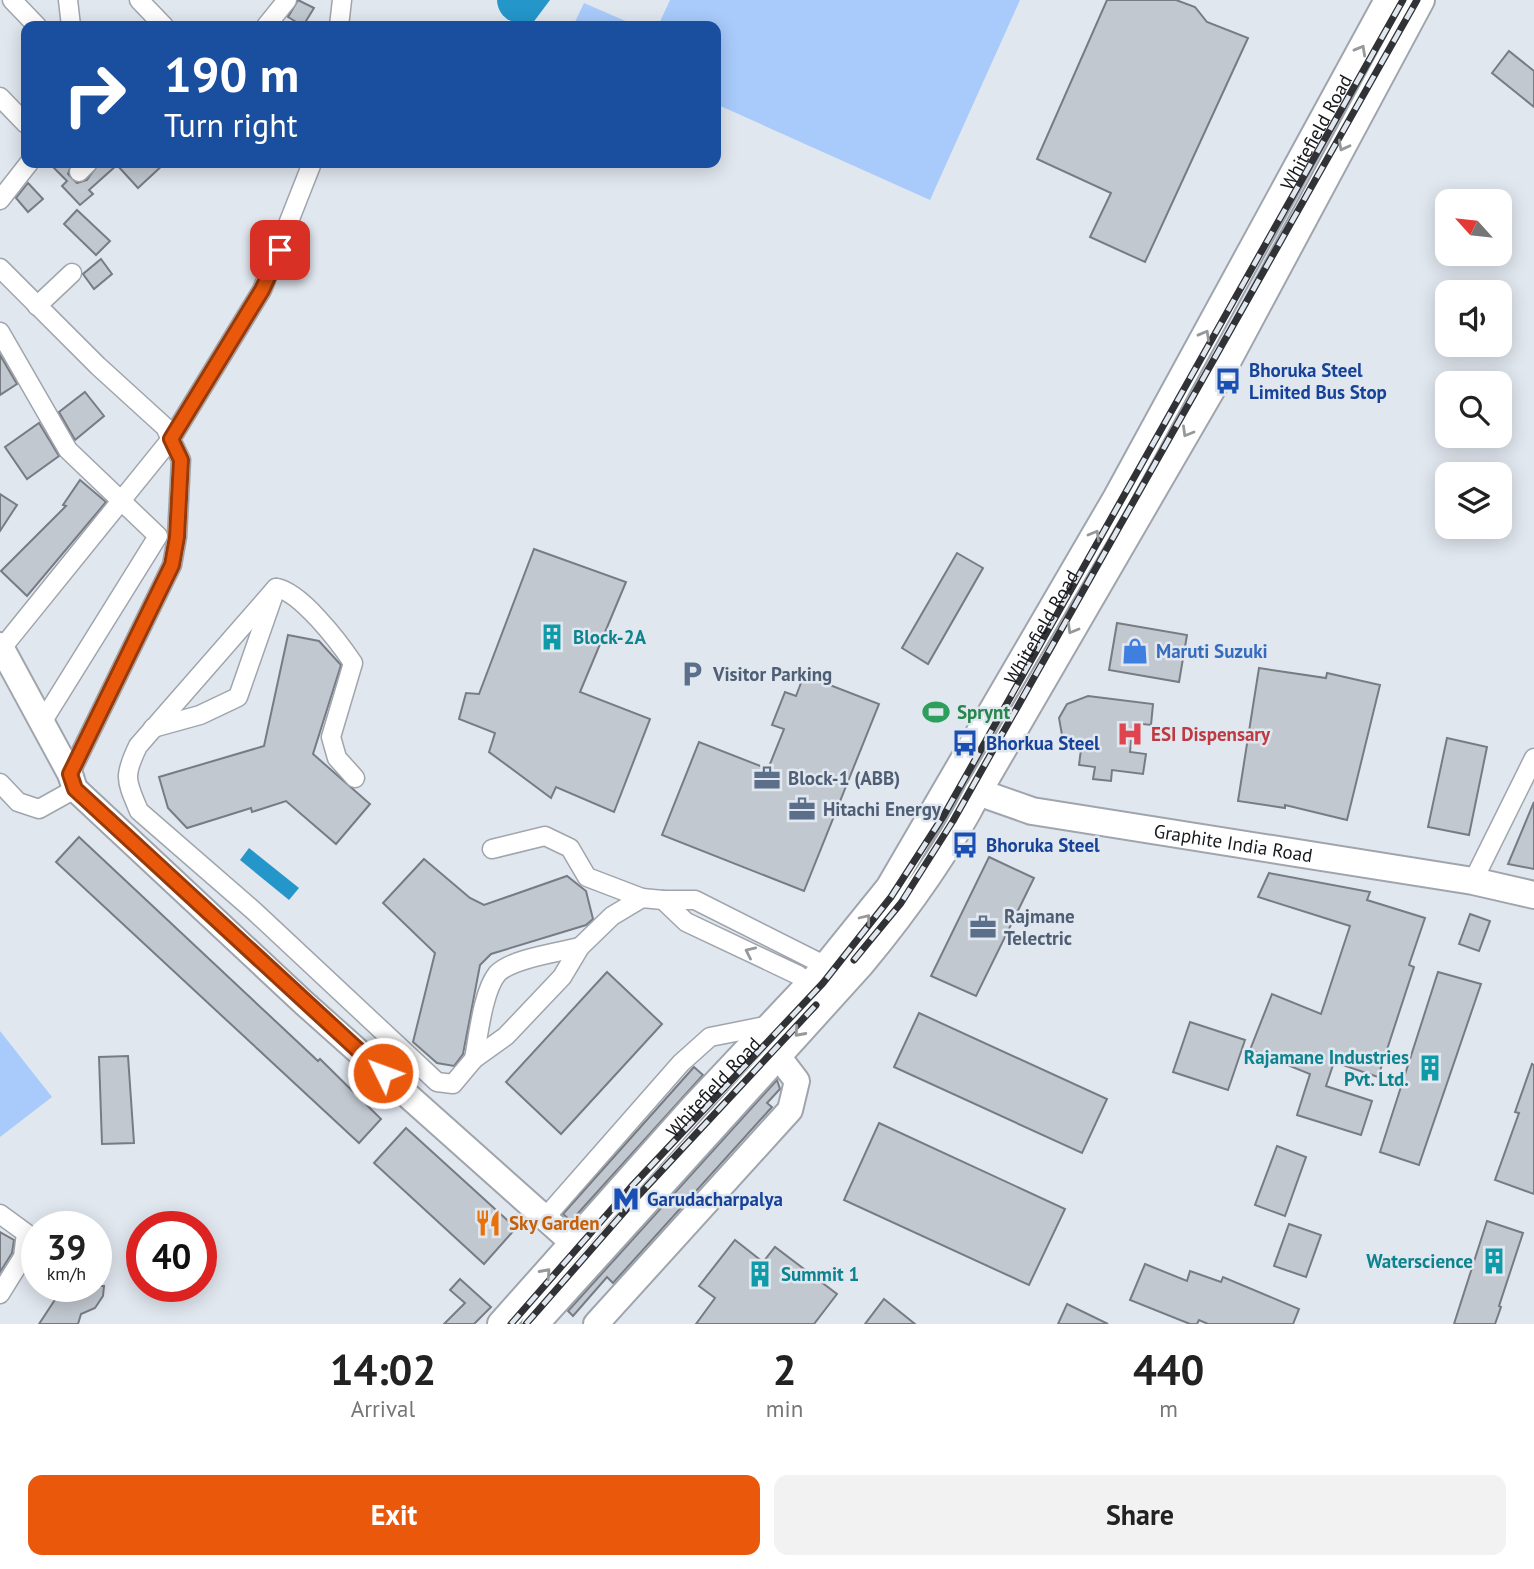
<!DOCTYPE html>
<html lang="en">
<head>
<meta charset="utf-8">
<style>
	body { margin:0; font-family:"PT Sans",sans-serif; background:#f2f2f2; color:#222; height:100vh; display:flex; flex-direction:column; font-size:26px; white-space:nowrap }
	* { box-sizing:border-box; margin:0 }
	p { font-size:23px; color:#767676 }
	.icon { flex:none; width:38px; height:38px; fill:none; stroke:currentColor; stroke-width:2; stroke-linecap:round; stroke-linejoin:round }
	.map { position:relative; height:1324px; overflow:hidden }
	.panel { display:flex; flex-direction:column; background:#fff; flex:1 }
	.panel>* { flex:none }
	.banner { position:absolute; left:21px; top:21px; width:700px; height:147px; border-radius:14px; box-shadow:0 4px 18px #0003; background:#1a4fa0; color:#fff; overflow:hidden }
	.needle { width:46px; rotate:297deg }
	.controls { position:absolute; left:1435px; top:189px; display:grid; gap:14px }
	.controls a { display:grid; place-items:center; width:77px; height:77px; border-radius:14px; background:#fff; box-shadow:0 4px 18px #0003; font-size:35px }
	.speed { position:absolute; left:21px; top:1211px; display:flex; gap:14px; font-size:35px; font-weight:700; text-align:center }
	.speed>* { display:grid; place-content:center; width:91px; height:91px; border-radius:50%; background:#fff; box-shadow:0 4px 18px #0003; line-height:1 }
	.speed small { font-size:18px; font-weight:400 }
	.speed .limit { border:10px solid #d22; background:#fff; color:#111 }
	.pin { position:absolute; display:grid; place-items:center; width:60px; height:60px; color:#fff; margin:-30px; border-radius:14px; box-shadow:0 4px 10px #0006 }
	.me { position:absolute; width:77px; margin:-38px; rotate:312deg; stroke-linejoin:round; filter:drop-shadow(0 0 5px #0008) }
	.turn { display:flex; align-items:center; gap:24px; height:147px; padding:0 28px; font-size:32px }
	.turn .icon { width:91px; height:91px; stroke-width:2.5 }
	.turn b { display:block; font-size:49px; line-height:60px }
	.eta { display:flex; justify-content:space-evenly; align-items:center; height:119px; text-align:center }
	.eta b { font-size:42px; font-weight:700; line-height:49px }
	.primary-button { display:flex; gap:14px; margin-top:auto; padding:14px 28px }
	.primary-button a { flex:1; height:80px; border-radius:14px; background:#ea580c; color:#fff; font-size:28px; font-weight:700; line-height:80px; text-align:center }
	.primary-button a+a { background:#f2f2f2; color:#222 }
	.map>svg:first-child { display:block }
	.green { fill:#a8cbfb }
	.water { fill:#2496ca }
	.building { fill:#c2c8d0; stroke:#777c84; stroke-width:2 }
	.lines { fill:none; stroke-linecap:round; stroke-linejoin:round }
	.street-casing { stroke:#a0a5ad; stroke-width:21 }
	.secondary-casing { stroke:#a0a5ad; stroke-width:28 }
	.primary-casing { stroke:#a0a5ad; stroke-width:30 }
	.street { stroke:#fff; stroke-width:18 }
	.secondary { stroke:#fff; stroke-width:24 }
	.primary { stroke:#fff; stroke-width:26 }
	.rail-casing { stroke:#303236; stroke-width:7 }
	.rail { stroke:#e1e7ef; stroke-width:4.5; stroke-dasharray:13; stroke-linecap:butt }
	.oneway { stroke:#979899 }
	.route-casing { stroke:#983908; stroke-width:18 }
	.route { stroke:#ea580c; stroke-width:12 }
	.labels { text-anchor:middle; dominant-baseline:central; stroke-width:5; stroke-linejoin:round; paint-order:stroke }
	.street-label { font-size:19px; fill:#17191c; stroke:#e1e7ef }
	.transit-label { font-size:19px; font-weight:bold; fill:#164399; stroke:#e1e7ef; text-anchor:start }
	.culture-label { font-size:19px; font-weight:bold; fill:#0d838f; stroke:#e1e7ef; text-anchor:start }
	.shop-label { font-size:19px; font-weight:bold; fill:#366cbe; stroke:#e1e7ef; text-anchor:start }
	.service-label { font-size:19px; font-weight:bold; fill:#4e5e75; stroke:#e1e7ef; text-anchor:start }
	.leisure-label { font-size:19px; font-weight:bold; fill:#27864d; stroke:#e1e7ef; text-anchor:start }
	.health-label { font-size:19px; font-weight:bold; fill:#be3a42; stroke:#e1e7ef; text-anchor:start }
	.food-label { font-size:19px; font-weight:bold; fill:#c56008; stroke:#e1e7ef; text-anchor:start }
</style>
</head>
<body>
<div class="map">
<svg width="1534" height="1324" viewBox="0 0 1534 1324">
	<rect width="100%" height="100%" fill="#e1e7ef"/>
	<g class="green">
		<path d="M670 0H1020L930 200 716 104V26H658Z"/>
		<path d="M584 3 637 26H573Z"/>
		<path d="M0 1031 52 1097 0 1137Z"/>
	</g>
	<g class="water">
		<path d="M497 0H550L532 24C515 26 498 19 497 0Z"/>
		<path d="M249 848 299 888 289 900 240 860Z"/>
	</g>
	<g class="building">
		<path d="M298 0 314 8 303 26 288 17Z"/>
		<path d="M1107 0H1176L1195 7 1207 22 1248 38 1145 262 1090 237 1111 193 1037 159Z"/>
		<path d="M1509 51 1534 71V107L1492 73Z"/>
		<path d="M49 163H72L68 174 77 183 87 180 99 163H165L138 188 117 165 89 190 93 194 80 205 62 186 67 181Z"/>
		<path d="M28 183 43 199 28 212 16 198Z"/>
		<path d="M77 210 110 241 96 255 64 224Z"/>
		<path d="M101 259 112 274 94 289 83 274Z"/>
		<path d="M0 355 17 384 0 395Z"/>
		<path d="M85 392 104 416 75 440 59 412Z"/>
		<path d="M39 423 59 456 27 479 5 447Z"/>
		<path d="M80 480 106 502 27 596 1 571 66 506 63 505Z"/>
		<path d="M0 494 17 505 0 531Z"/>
		<path d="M534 549 626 582 580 692 650 719 614 812 556 787 551 798 489 752 495 733 459 719 466 693 479 694Z"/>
		<path d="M957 553 983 568 928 664 902 648Z"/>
		<path d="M1117 623 1187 635 1179 682 1109 670Z"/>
		<path d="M288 635 319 641 341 665 313 754 370 804 336 844 286 801 252 812 251 808 187 828 168 808 159 777 264 746Z"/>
		<path d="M1259 668 1326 678 1327 673 1380 685 1347 820 1285 805V808L1238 801Z"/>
		<path d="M804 675 879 704 804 891 662 835 699 742 768 769 784 729 772 725 785 692 796 696Z"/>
		<path d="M1088 696 1153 704 1151 725 1133 723 1130 752 1146 754 1143 774 1112 770 1111 781 1093 779 1095 767 1079 765 1081 749 1062 735 1059 718 1067 704Z"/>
		<path d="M1447 738 1487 747 1469 835 1428 827Z"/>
		<path d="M1534 802V869L1508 864Z"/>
		<path d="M79 837 318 1061 320 1059 381 1119 359 1143 56 862Z"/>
		<path d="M989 857 1034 878 976 996 931 976Z"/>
		<path d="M424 859 470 898 484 905 567 876 586 891 593 919 586 925 491 954 480 965 463 1054 454 1066 437 1063 413 1042 435 953 383 903Z"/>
		<path d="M1269 873 1370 892 1367 900 1425 918 1409 965 1414 967 1378 1077 1334 1062 1326 1086 1372 1101 1361 1135 1297 1115 1310 1074 1250 1050 1272 994 1321 1014 1350 926 1258 897Z"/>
		<path d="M1470 914 1490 921 1479 951 1459 944Z"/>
		<path d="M607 972 662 1024 561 1134 506 1082Z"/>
		<path d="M1438 972 1481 984 1419 1165 1380 1152Z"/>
		<path d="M919 1013 1107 1099 1082 1153 894 1067Z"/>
		<path d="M1190 1022 1245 1040 1228 1090 1173 1072Z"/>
		<path d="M128 1056 134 1143 102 1144 99 1057Z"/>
		<path d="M1532 1064 1534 1065V1194L1495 1180 1519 1113 1515 1112Z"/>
		<path d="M694 1067 703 1075 571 1221 563 1214Z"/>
		<path d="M777 1080 780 1089 767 1103 772 1107 613 1283 607 1277 573 1316 568 1311Z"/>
		<path d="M879 1123 1065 1209 1029 1285 844 1200Z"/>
		<path d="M406 1128 516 1228 484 1264 374 1163Z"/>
		<path d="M1277 1146 1306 1157 1285 1216 1255 1205Z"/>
		<path d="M1487 1221 1523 1233 1499 1306 1501 1307 1495 1324H1454Z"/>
		<path d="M1289 1224 1321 1235 1306 1277 1274 1266Z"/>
		<path d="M0 1232 14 1240 12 1253 0 1272Z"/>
		<path d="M735 1240 763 1262 775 1247 837 1294 814 1324H696L715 1298 699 1286Z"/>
		<path d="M1145 1264 1187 1281 1190 1271 1221 1282 1223 1277 1299 1309 1293 1324H1208L1199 1320 1197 1324H1190L1130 1300Z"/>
		<path d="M460 1279 491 1307 474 1324H444L465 1303 450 1290Z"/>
		<path d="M64 1286H104L103 1296 95 1308 81 1314 78 1324H39Z"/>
		<path d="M884 1299 915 1324H865Z"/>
		<path d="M1067 1304 1108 1324H1058Z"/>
	</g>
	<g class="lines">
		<g class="street-casing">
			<g id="street">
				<path d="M12 0 37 26"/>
				<path d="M68 0 71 26"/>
				<path d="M139 0 164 26"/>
				<path d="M266 26 287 0"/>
				<path d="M339 26 342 0"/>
				<path d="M0 97 26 124"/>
				<path d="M79 172 88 163"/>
				<path d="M0 200 29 163"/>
				<path d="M0 268 98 366 165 427 181 460 177 537 172 565 70 774"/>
				<path d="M37 306 72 273"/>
				<path d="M0 332 68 450 158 536 41 724"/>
				<path d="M276 588 138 746C123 777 126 780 139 811L254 911 437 1082 453 1084 474 1059 506 1036 562 977 580 947 612 916 642 898 663 900"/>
				<path d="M276 588C300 591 339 642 353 663L331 737 337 758 355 778"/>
				<path d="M2 648 171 439 262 290 312 163"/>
				<path d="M153 728 200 715 238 697 275 591"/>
				<path d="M0 783 18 802 39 809 75 789"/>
				<path d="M492 849 545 836 570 848 587 877 642 898"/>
				<path d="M1473 881 1534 758"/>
				<path d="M809 984 798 975 686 922 663 900H695L826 966"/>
				<path d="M474 1059C478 1038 483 991 497 974 510 959 560 952 580 947"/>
				<path d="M0 1214 26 1233 23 1257 0 1294"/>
				<path d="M544 1219 681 1063 710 1037 770 1025"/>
			</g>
		</g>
		<g class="secondary-casing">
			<g id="secondary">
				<path d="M0 645 70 774 75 789 304 1003 573 1243"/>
				<path d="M596 1324 790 1110 797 1081 778 1056"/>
			</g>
		</g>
		<g class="primary-casing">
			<g id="primary">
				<path id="s1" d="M978 792 1032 811 1473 881 1534 895"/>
				<path id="s2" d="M501 1324 694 1107 822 971 889 888 1117 497 1388 0"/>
				<path d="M535 1324 861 964C905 911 947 853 978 792L1220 375 1421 0"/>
			</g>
		</g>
		<use href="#street" class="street"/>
		<use href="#secondary" class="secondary"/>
		<use href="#primary" class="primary"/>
		<g class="rail-casing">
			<g id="rail">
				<path d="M854 960 901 903 953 821 1417 0"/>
				<path d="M511 1324 631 1187 823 983 891 897 944 815 1403 0"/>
				<path d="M526 1324 639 1195 816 1005"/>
			</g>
		</g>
		<use href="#rail" class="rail"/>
	</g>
	<defs><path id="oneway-chevron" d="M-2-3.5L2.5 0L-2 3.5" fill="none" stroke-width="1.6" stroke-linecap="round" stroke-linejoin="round" transform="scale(1.75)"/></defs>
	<g class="oneway">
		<use href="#oneway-chevron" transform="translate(1361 50) rotate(-61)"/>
		<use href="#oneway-chevron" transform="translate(1343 146) rotate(118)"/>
		<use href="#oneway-chevron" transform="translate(1205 335) rotate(-61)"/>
		<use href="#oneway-chevron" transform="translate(1187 432) rotate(120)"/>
		<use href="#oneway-chevron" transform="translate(1095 535) rotate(-60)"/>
		<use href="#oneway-chevron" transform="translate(1072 629) rotate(120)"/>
		<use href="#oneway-chevron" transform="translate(866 919) rotate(-52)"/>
		<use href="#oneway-chevron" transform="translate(750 952) rotate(-155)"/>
		<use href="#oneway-chevron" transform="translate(799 1032) rotate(132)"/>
		<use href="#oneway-chevron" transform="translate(546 1273) rotate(-48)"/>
	</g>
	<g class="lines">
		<g class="route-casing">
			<path id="route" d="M280 250 262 290 171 439 181 460 177 537 172 565 70 774 75 789 383 1073"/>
		</g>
		<use href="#route" class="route"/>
	</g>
	<defs>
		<g id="bus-bare" transform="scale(2.1)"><path d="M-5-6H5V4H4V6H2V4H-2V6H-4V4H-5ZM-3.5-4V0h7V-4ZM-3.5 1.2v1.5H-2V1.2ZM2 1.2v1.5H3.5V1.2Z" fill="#1a4fb4" stroke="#e1e7ef" stroke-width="2.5" paint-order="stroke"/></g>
		<g id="building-bare" transform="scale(2.1)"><path d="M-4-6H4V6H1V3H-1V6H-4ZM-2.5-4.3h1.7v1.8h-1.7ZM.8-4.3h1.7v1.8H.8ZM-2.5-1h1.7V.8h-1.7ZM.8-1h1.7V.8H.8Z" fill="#0f9aa8" stroke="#e1e7ef" stroke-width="2.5" paint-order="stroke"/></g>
		<g id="shop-bare" transform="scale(2.1)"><path d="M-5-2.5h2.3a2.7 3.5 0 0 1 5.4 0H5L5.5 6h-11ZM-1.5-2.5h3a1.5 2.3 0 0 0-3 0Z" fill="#3f7fe0" stroke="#e1e7ef" stroke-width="2.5" paint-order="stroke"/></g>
		<g id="parking-bare" transform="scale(2.1)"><path d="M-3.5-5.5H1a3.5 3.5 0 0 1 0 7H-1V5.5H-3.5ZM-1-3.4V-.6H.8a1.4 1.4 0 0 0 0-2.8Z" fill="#5c6f8a" stroke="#e1e7ef" stroke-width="2.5" paint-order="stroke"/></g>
		<g id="stadium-bare" transform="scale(2.1)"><path d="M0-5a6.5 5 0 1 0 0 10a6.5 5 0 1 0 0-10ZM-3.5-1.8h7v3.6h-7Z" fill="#2e9e5b" stroke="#e1e7ef" stroke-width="2.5" paint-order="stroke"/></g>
		<g id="hospital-bare" transform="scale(2.1)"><path d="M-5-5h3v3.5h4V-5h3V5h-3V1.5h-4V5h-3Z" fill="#e0444e" stroke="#e1e7ef" stroke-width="2.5" paint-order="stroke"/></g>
		<g id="office-bare" transform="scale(2.1)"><path d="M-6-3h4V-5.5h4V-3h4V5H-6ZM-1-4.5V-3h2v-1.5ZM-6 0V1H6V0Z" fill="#5c6f8a" stroke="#e1e7ef" stroke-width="2.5" paint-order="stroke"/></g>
		<g id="metro-bare" transform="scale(2.1)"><path d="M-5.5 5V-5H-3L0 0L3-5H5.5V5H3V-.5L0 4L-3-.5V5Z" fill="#1a4fb4" stroke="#e1e7ef" stroke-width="2.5" paint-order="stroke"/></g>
		<g id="restaurant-bare" transform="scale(2.1)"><path d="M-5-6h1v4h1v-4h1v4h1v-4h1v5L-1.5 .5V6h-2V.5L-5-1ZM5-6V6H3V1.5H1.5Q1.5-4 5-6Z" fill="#e8710a" stroke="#e1e7ef" stroke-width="2.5" paint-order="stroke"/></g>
	</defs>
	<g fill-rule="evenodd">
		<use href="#bus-bare" x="1228" y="381"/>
		<use href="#building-bare" x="552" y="637"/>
		<use href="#shop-bare" x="1135" y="651"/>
		<use href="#parking-bare" x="692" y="674"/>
		<use href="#stadium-bare" x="936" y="712"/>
		<use href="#hospital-bare" x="1130" y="734"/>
		<use href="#bus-bare" x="965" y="743"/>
		<use href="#office-bare" x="767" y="778"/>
		<use href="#office-bare" x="802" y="809"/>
		<use href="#bus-bare" x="965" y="845"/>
		<use href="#office-bare" x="983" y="927"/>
		<use href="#building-bare" x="1430" y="1068"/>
		<use href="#metro-bare" x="626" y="1199"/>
		<use href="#restaurant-bare" x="488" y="1223"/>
		<use href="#building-bare" x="1494" y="1261"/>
		<use href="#building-bare" x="760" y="1274"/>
	</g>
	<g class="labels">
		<g class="street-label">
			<text stroke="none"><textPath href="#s2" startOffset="1452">Whitefield Road</textPath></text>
			<text stroke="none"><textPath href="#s2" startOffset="886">Whitefield Road</textPath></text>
			<text stroke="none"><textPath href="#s1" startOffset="261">Graphite India Road</textPath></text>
			<text stroke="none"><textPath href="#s2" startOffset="318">Whitefield Road</textPath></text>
		</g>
		<g class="transit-label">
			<text x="1249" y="370">Bhoruka Steel<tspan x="1249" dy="22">Limited Bus Stop</tspan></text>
			<text x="986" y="743">Bhorkua Steel</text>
			<text x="986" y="845">Bhoruka Steel</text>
			<text x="647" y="1199">Garudacharpalya</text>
		</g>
		<g class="culture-label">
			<text x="573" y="637">Block-2A</text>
			<text x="1409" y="1057" text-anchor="end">Rajamane Industries<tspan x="1409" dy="22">Pvt. Ltd.</tspan></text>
			<text x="1473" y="1261" text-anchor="end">Waterscience</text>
			<text x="781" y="1274">Summit 1</text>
		</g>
		<g class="shop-label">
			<text x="1156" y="651">Maruti Suzuki</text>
		</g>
		<g class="service-label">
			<text x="713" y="674">Visitor Parking</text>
			<text x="788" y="778">Block-1 (ABB)</text>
			<text x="823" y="809">Hitachi Energy</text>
			<text x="1004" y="916">Rajmane<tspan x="1004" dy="22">Telectric</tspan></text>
		</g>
		<g class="leisure-label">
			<text x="957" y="712">Sprynt</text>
		</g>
		<g class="health-label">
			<text x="1151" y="734">ESI Dispensary</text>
		</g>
		<g class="food-label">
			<text x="509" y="1223">Sky Garden</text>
		</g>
	</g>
</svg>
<div class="controls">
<a><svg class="needle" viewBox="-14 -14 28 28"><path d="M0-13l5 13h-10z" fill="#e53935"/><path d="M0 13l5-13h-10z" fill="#767676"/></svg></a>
<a><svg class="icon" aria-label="sound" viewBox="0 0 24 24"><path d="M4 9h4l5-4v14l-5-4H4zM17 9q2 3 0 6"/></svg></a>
<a><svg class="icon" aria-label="search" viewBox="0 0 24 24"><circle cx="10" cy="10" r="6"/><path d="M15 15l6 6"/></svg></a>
<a><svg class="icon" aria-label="layers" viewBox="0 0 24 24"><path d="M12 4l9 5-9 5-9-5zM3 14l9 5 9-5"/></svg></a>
</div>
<div class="speed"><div>39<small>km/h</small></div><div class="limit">40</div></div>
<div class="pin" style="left:280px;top:250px;background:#d93025"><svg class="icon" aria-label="arrive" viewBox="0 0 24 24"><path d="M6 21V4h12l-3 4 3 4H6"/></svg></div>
<svg class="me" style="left:383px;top:1073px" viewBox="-20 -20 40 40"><circle r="17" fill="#ea580c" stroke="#fff" stroke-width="3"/><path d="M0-11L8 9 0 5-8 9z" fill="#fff"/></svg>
<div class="banner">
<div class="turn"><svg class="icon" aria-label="right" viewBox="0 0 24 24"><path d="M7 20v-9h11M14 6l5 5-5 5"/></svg><div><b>190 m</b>Turn right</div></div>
</div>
</div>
<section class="panel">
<div class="eta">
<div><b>14:02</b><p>Arrival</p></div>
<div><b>2</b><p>min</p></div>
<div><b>440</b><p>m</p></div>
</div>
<div class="primary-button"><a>Exit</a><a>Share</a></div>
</section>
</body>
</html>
